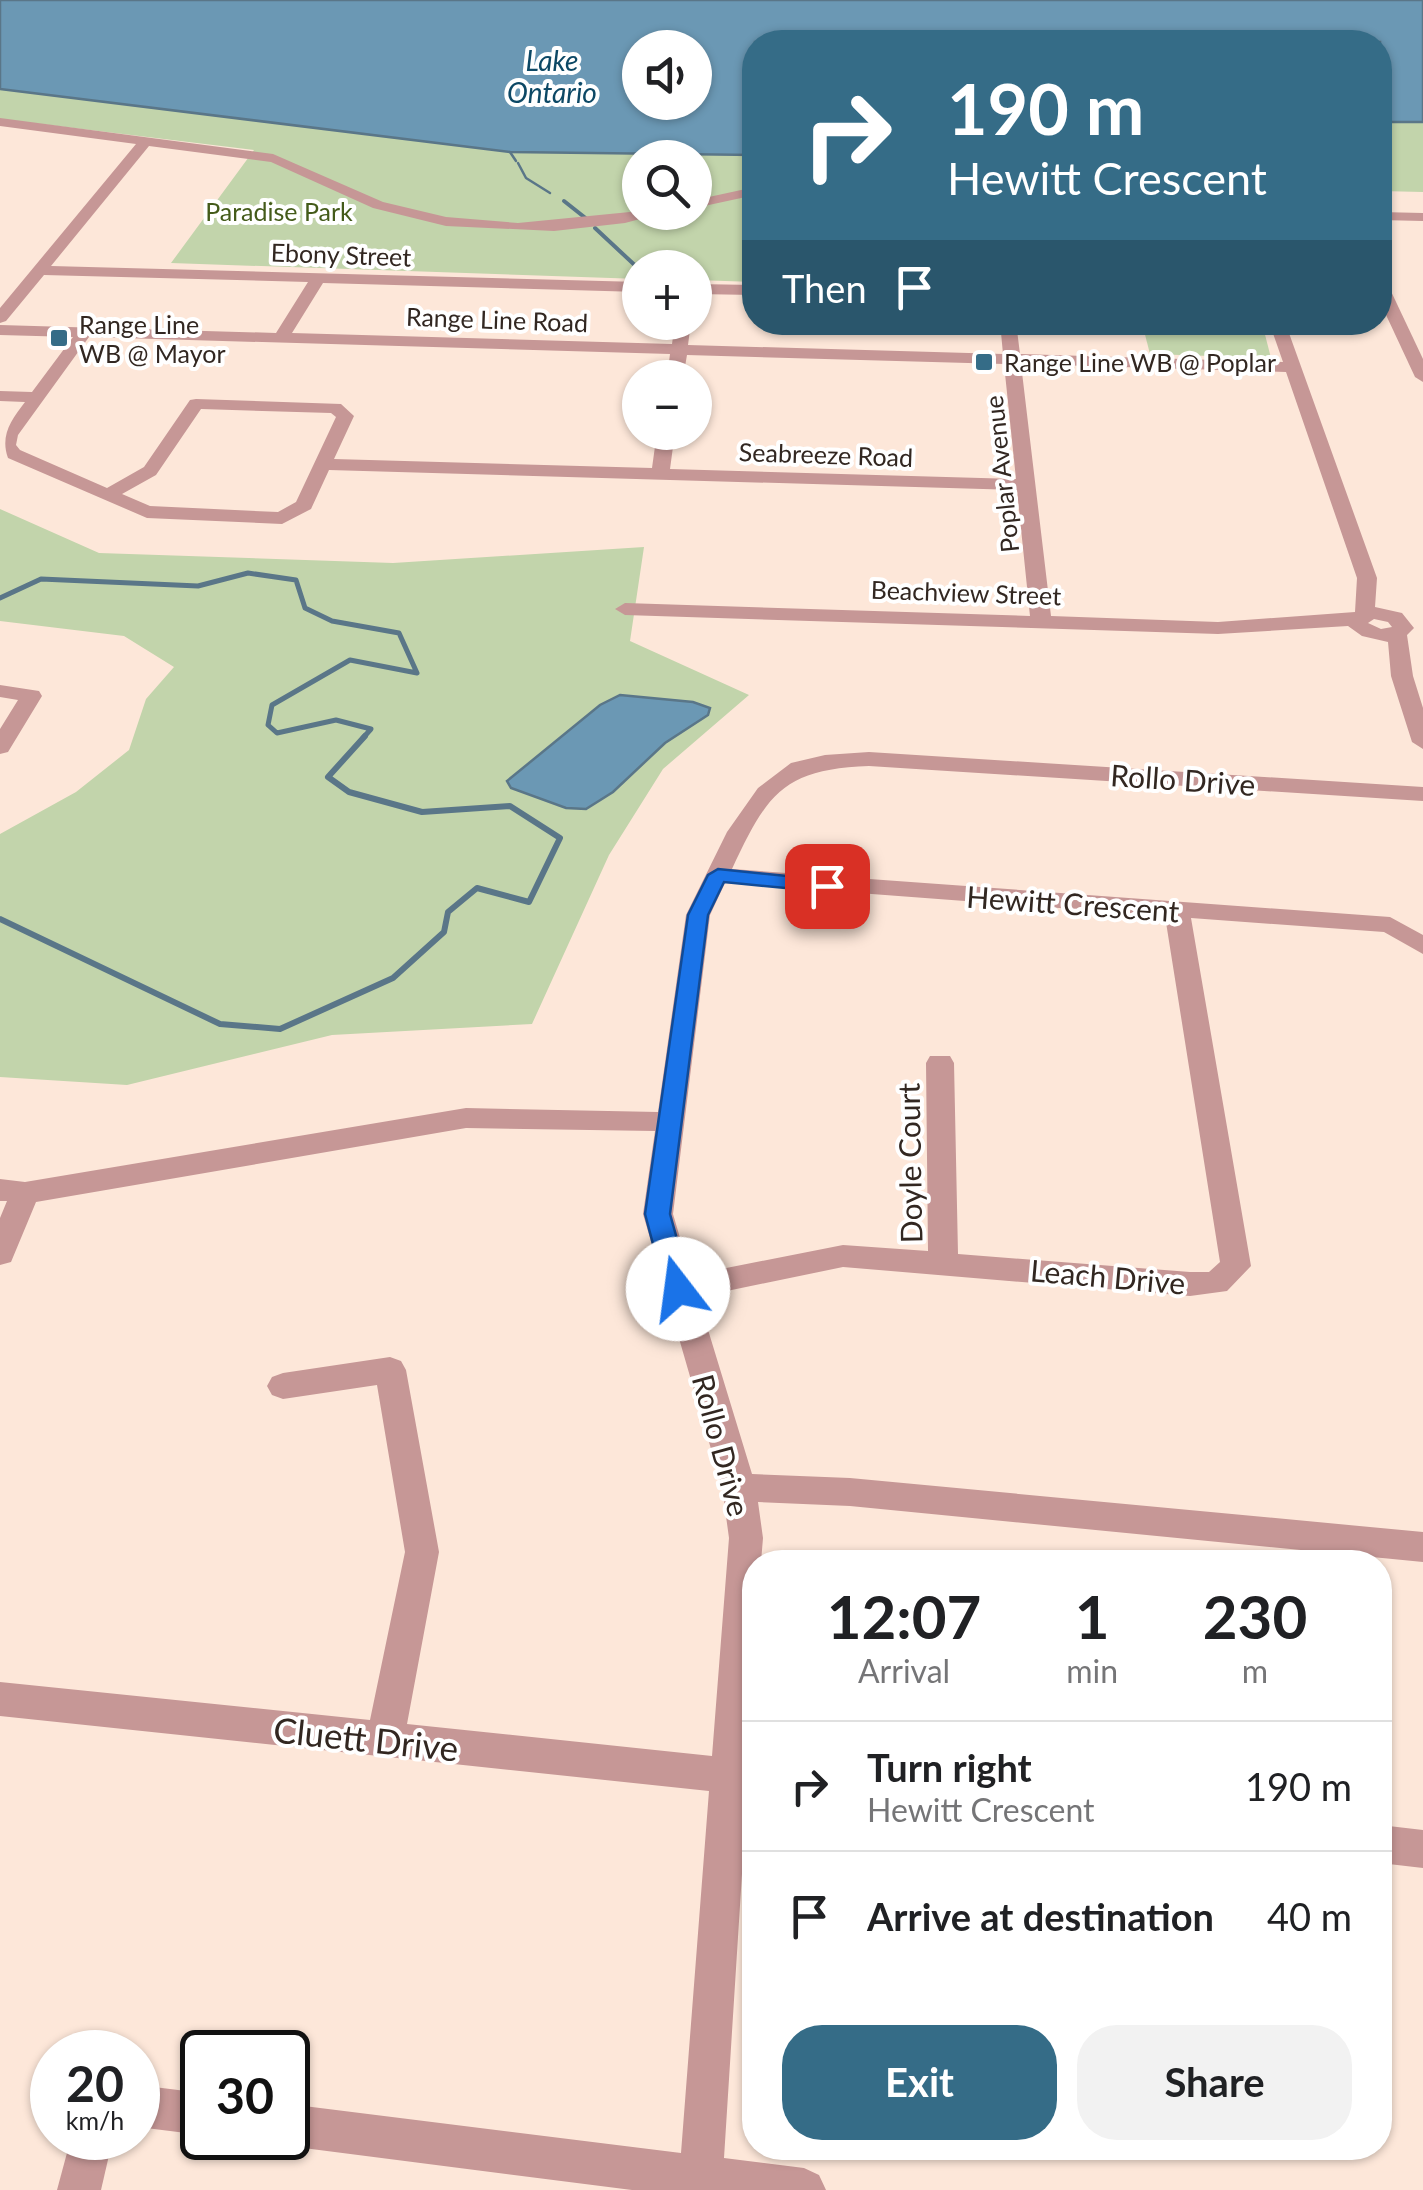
<!DOCTYPE html>
<html lang="en">
<head>
<meta charset="utf-8">
<style>
	body { margin:0; font-family:Lato,sans-serif; background:#f2f2f2; color:#202124; height:100vh; display:flex; flex-direction:column; font-size:38px; white-space:nowrap }
	* { box-sizing:border-box; margin:0 }
	p { font-size:32px; color:#757577 }
	.icon { flex:none; width:55px; height:55px; fill:none; stroke:currentColor; stroke-width:2; stroke-linecap:round; stroke-linejoin:round }
	.map { position:relative; flex:1; overflow:hidden }
	.side { position:absolute; left:742px; top:1550px; width:650px; height:610px; display:flex; flex-direction:column; background:#fff; border-radius:40px; box-shadow:0 2px 8px #0004 }
	.side>* { flex:none }
	.hud { position:absolute; left:742px; top:30px; width:650px; height:305px; border-radius:40px; box-shadow:0 2px 8px #0004; background:#356c87; color:#fff; overflow:hidden }
	.buttons { position:absolute; left:622px; top:30px; display:grid; gap:20px }
	.buttons a { display:grid; place-items:center; width:90px; height:90px; border-radius:50%; background:#fff; box-shadow:0 2px 8px #0004; font-size:50px }
	.speed { position:absolute; left:30px; top:2030px; display:flex; gap:20px; font-size:50px; font-weight:700; text-align:center }
	.speed>* { display:grid; place-content:center; width:130px; height:130px; border-radius:50%; background:#fff; box-shadow:0 2px 8px #0004; line-height:1 }
	.speed small { font-size:25px; font-weight:400 }
	.speed .limit { border:5px solid #111; border-radius:15px; background:#fff; color:#111 }
	.pin { position:absolute; display:grid; place-items:center; width:85px; height:85px; color:#fff; margin:-42px; border-radius:20px; box-shadow:0 5px 15px #0006 }
	.me { position:absolute; width:110px; margin:-55px; rotate:345deg; stroke-linejoin:round; filter:drop-shadow(0 0 8px #0008) }
	.turn { display:flex; align-items:center; gap:35px; height:210px; padding:0 40px; font-size:45px }
	.turn .icon { width:130px; height:130px; stroke-width:2.5 }
	.turn b { display:block; font-size:70px; line-height:85px }
	.then { display:flex; align-items:center; height:95px; padding:0 40px; background:#0003; gap:20px; font-size:38px }
	.eta { display:flex; justify-content:space-evenly; align-items:center; height:170px; text-align:center }
	.eta b { font-size:60px; font-weight:700; line-height:70px }
	.button { display:flex; gap:20px; margin-top:auto; padding:20px 40px }
	.button a { flex:1; height:115px; border-radius:40px; background:#356c87; color:#fff; font-size:40px; font-weight:700; line-height:115px; text-align:center }
	.button a+a { background:#f2f2f2; color:#202124 }
	ul { padding:0; list-style:none }
	li { display:flex; align-items:center; gap:30px; height:130px; padding:0 40px; border-top:2px solid #e0e0e0 }
	li div { flex:1 }
	li b { display:block; font-size:38px }
	li em { font-style:normal }
	.map>svg:first-child { display:block }
	.green { fill:#c2d4ab; fill-rule:evenodd }
	.water { fill:#6b98b4; stroke:#5a7688; stroke-width:2.5; fill-rule:evenodd }
	.lines { fill:none; stroke-linecap:round; stroke-linejoin:round }
	.stream-far3 { stroke:#5a7688; stroke-width:2.5 }
	.stream-far2 { stroke:#5a7688; stroke-width:4 }
	.stream-far1 { stroke:#5a7688; stroke-width:5 }
	.stream { stroke:#5a7688; stroke-width:6 }
	.minor { fill:#c69796; fill-rule:evenodd }
	.route { fill:#1a73e8; stroke:#114b97; stroke-width:2.5 }
	.poi-dot { fill:#356c87; stroke:#fff; stroke-width:4 }
	.labels { text-anchor:middle; dominant-baseline:central; stroke-width:8; stroke-linejoin:round; paint-order:stroke }
	.far-park-label { font-size:25px; fill:#445b1a; stroke:#fff }
	.far-street-label { font-size:25px; fill:#322721; stroke:#fff }
	.far-poi-label { font-size:25px; fill:#322721; stroke:#fff; text-anchor:start }
	.far-water-label { font-size:28px; font-style:italic; fill:#0c4865; stroke:#fff }
	.street-label { font-size:30px; fill:#322721; stroke:#fff }
	.near-street-label { font-size:35px; fill:#322721; stroke:#fff }
</style>
</head>
<body>
<div class="map">
<svg width="1423" height="2190" viewBox="0 0 1423 2190">
	<rect width="100%" height="100%" fill="#fde7d9"/>
	<g class="green">
		<path d="M0 89 510 152 755 155V282L695 280V268H640V279L171 263 254 150 0 119ZM640 158H695V212H640Z"/>
		<path d="M1380 121 1423 122V192L1380 191Z"/>
		<path d="M1142 323H1262L1271 358 1150 354Z"/>
		<path d="M0 509 99 553 393 563 644 547 630 641 749 695 663 769 609 855 532 1024 332 1035 127 1085 0 1077V834L76 792 129 750 146 699 174 667 124 636 0 621Z"/>
	</g>
	<g class="water">
		<path d="M0 0H1423V122H1380V42H755V155L510 152 0 89ZM640 48H695V102H640Z"/>
		<path d="M620 695 693 702 710 708 708 715 665 743 613 792 586 809 566 808 511 788 507 781 600 705Z"/>
	</g>
	<g class="lines">
		<g class="stream-far3">
			<path d="M510 152 516 161"/>
			<path d="M518 163 526 178 550 193"/>
		</g>
		<g class="stream-far2">
			<path d="M564 201 588 220"/>
			<path d="M595 228 640 270"/>
		</g>
		<path class="stream-far1" d="M0 598 41 579 198 586 248 573 296 580 305 608 332 621 399 633 417 673 350 660 272 705 268 725 277 733 336 720 371 729 363 738"/>
		<path class="stream" d="M0 919 220 1024 280 1029 393 978 444 932 448 912 477 888 529 902 560 838 510 806 422 812 349 792 328 777 365 736"/>
		<g class="minor">
			<path d="M0 118 273 154 383 202 446 217 518 223 640 211 666 212 625 223 554 231 446 226 373 208 271 162 149 146 51 266 640 282V292L323 283 292 333 672 344 675 322H691L688 345 1003 354 1000 322H1016L1020 354 1283 362 1269 322H1285L1377 578 1375 607 1402 613 1414 628 1407 635 1413 676 1423 708V749L1412 742 1391 676 1388 642 1362 636 1348 626 1218 634 625 615 615 609 625 603 1030 616 1017 490 329 470 311 509 282 524 147 518 8 458C0 436 11 420 25 402L0 401V391L32 392 73 337 0 335V325L276 333 308 282 44 275 6 321 0 323V308L136 144 0 126ZM89 337 670 354 667 378H683L687 355 1004 364 1016 479 670 469 675 432H657L652 468 334 459 354 416 341 404 196 399 190 400 144 467 107 488 20 450 16 445 18 435ZM1021 364 1286 372 1357 578 1355 612 1218 622 1051 616ZM201 409 331 413 336 417 296 502 278 512 150 506 122 494 156 475ZM1374 619 1388 622 1392 627 1381 629 1368 623Z"/>
			<path d="M755 187V195L695 208V200Z"/>
			<path d="M1380 212 1423 213V221L1380 220Z"/>
			<path d="M1380 280 1388 285 1423 359V382L1415 377 1380 302Z"/>
			<path d="M695 284 755 285V295L695 294Z"/>
			<path d="M0 685 39 691 42 696 8 752 0 754V729L18 700 0 697Z"/>
			<path d="M869 752 1423 787V801L869 766C783 769 767 794 732 869L1390 917 1423 935V954L1384 932 1191 918 1251 1266 1227 1291 1190 1296 843 1267 698 1297 752 1474 850 1478 1423 1532V1562L850 1506 758 1502 763 1538 761 1562H755V1665L749 1759 755 1760V1796L747 1795 724 2158 804 2168 819 2175 826 2190H632L288 2146 273 2140 288 2138V2104L681 2153 709 1791 0 1716V1682L370 1720 405 1552 377 1385 283 1399 272 1395 267 1386 272 1377 283 1373 390 1357 401 1361 406 1370 439 1552 407 1724 712 1756 729 1538 722 1487 643 1214 655 1131 466 1128 36 1202 11 1262 0 1265V1218L7 1201H0V1179L25 1182 466 1108 658 1112 686 915 727 832 758 788 791 763 825 755ZM725 883 1165 916 1220 1262 1209 1272H1190L958 1254 954 1063 950 1056H930L926 1063 928 1251 843 1245 691 1275 673 1214 710 915Z"/>
			<path d="M1380 1825 1423 1830V1868L1380 1863Z"/>
			<path d="M138 2085 202 2093V2135L138 2127Z"/>
			<path d="M71 2138H113L101 2190H57Z"/>
		</g>
	</g>
	<path class="route" d="M718 869 827 880 837 886 827 892 724 882 708 915 670 1214 691 1289 687 1296H669L665 1289 645 1214 688 915 708 875Z"/>
	<g class="poi-dot">
		<rect x="49" y="328" width="20" height="20" rx="5"/>
		<rect x="974" y="352" width="20" height="20" rx="5"/>
	</g>
	<g class="labels">
		<g class="far-park-label">
			<text x="279" y="211">Paradise Park</text>
		</g>
		<g class="far-street-label">
			<text transform="translate(341 254) rotate(2)">Ebony Street</text>
			<text transform="translate(497 319) rotate(2)">Range Line Road</text>
			<text transform="translate(826 454) rotate(2)">Seabreeze Road</text>
			<text transform="translate(1001 474) rotate(-96)">Poplar Avenue</text>
			<text transform="translate(966 592) rotate(2)">Beachview Street</text>
		</g>
		<g class="far-poi-label">
			<text x="79" y="324">Range Line<tspan x="79" dy="29">WB @ Mayor</tspan></text>
			<text x="1004" y="362">Range Line WB @ Poplar</text>
		</g>
		<g class="far-water-label">
			<text x="552" y="60">Lake<tspan x="552" dy="32">Ontario</tspan></text>
		</g>
		<g class="street-label">
			<text transform="translate(1183 779) rotate(4)">Rollo Drive</text>
			<text transform="translate(1073 903) rotate(4)">Hewitt Crescent</text>
			<text transform="translate(909 1163) rotate(-91)">Doyle Court</text>
			<text transform="translate(1108 1276) rotate(5)">Leach Drive</text>
			<text transform="translate(722 1445) rotate(75)">Rollo Drive</text>
		</g>
		<g class="near-street-label">
			<text transform="translate(366 1738) rotate(6)">Cluett Drive</text>
		</g>
	</g>
</svg>
<div class="buttons">
<a><svg class="icon" aria-label="sound" viewBox="0 0 24 24"><path d="M4 9h4l5-4v14l-5-4H4zM17 9q2 3 0 6"/></svg></a>
<a><svg class="icon" aria-label="search" viewBox="0 0 24 24"><circle cx="10" cy="10" r="6"/><path d="M15 15l6 6"/></svg></a>
<a>+</a>
<a>−</a>
</div>
<div class="speed"><div>20<small>km/h</small></div><div class="limit">30</div></div>
<div class="pin" style="left:827px;top:886px;background:#d93025"><svg class="icon" aria-label="arrive" viewBox="0 0 24 24"><path d="M6 21V4h12l-3 4 3 4H6"/></svg></div>
<svg class="me" style="left:678px;top:1289px" viewBox="-20 -20 40 40"><circle r="19" fill="#fff"/><path d="M0-13L10 11 0 6-10 11z" fill="#1a73e8"/></svg>
<div class="hud">
<div class="turn"><svg class="icon" aria-label="right" viewBox="0 0 24 24"><path d="M7 20v-9h11M14 6l5 5-5 5"/></svg><div><b>190 m</b>Hewitt Crescent</div></div>
<div class="then">Then<svg class="icon" aria-label="arrive" viewBox="0 0 24 24"><path d="M6 21V4h12l-3 4 3 4H6"/></svg></div>
</div>
<section class="side">
<div class="eta">
<div><b>12:07</b><p>Arrival</p></div>
<div><b>1</b><p>min</p></div>
<div><b>230</b><p>m</p></div>
</div>
<ul>
<li><svg class="icon" aria-label="right" viewBox="0 0 24 24"><path d="M7 20v-9h11M14 6l5 5-5 5"/></svg><div><b>Turn right</b><p>Hewitt Crescent</p></div><em>190 m</em></li>
<li><svg class="icon" aria-label="arrive" viewBox="0 0 24 24"><path d="M6 21V4h12l-3 4 3 4H6"/></svg><div><b>Arrive at destination</b></div><em>40 m</em></li>
</ul>
<div class="button"><a>Exit</a><a>Share</a></div>
</section>
</div>
</body>
</html>
